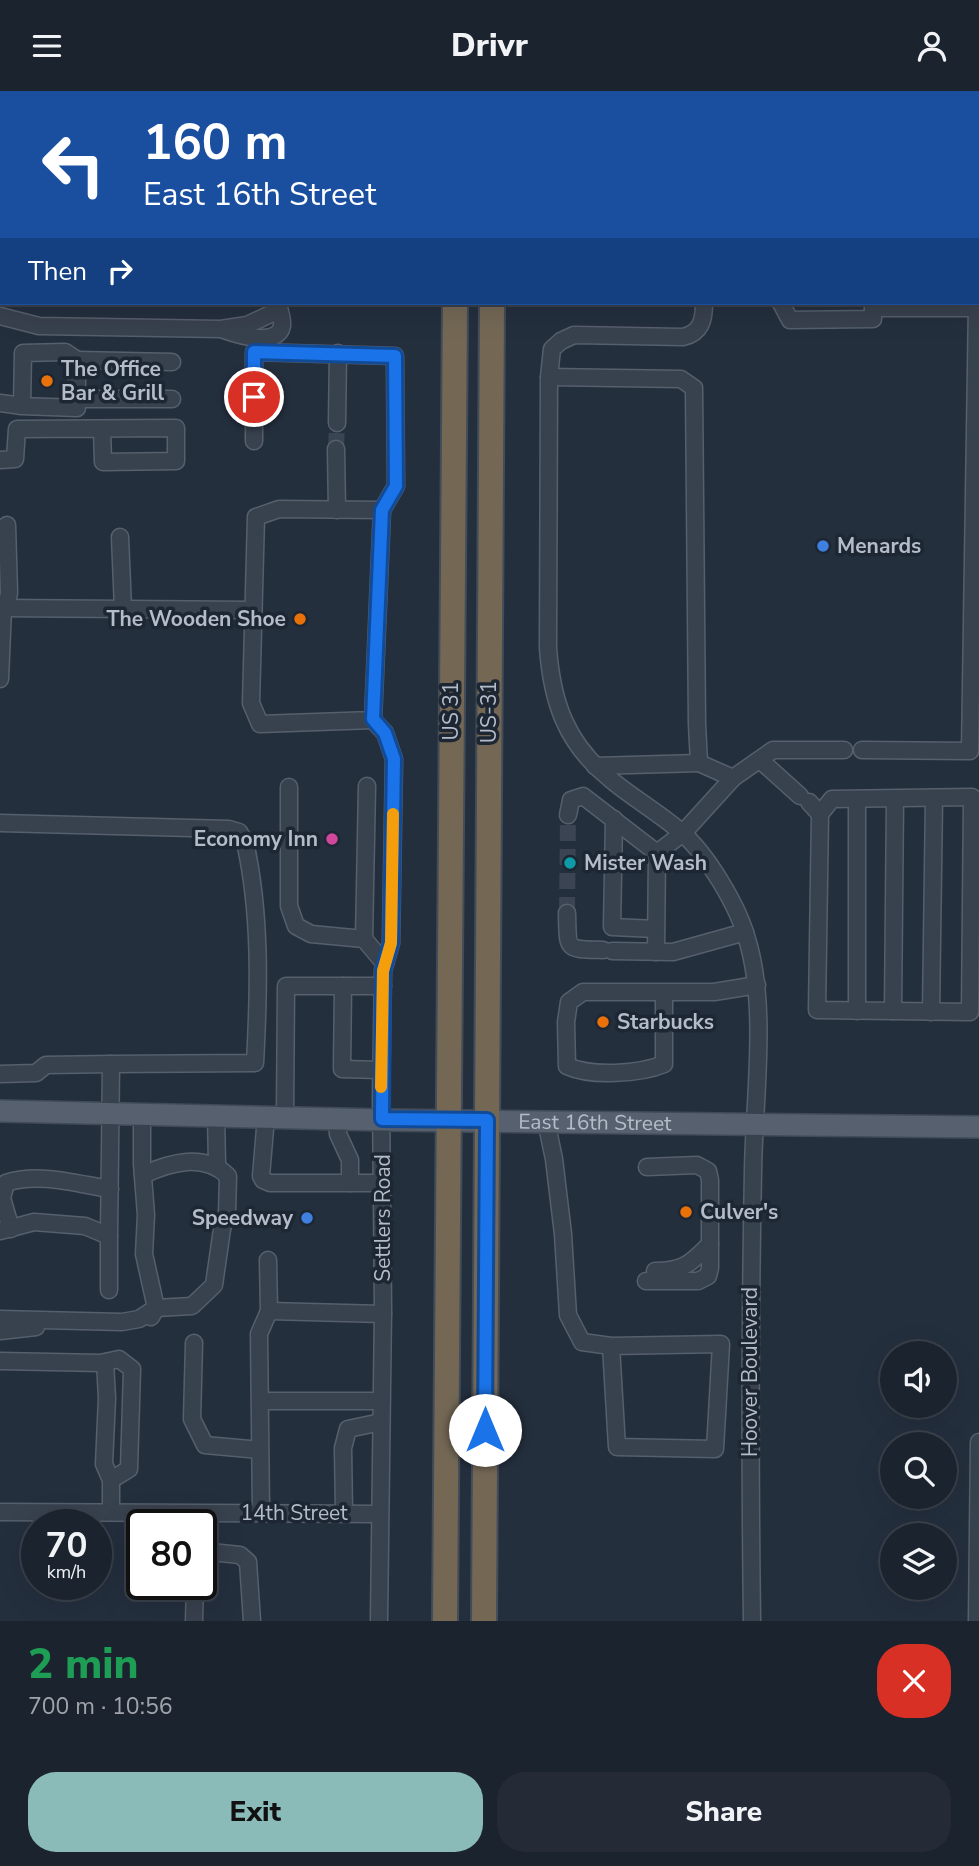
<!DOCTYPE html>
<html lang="en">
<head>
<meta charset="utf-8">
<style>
	body { margin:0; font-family:"Nunito Sans",sans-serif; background:#242b36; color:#f1f3f6; height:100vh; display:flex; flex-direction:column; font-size:26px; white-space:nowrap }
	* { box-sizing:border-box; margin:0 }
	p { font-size:23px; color:#a0a4aa }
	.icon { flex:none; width:38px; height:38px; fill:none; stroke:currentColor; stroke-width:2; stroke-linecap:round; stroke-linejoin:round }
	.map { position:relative; height:1530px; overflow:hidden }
	.side { display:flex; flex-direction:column; background:#1b232e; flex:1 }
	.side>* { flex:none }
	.banner { position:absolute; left:0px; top:0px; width:980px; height:214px; box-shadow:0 7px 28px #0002,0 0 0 2px #39404a; background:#1a4fa0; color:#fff; overflow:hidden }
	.buttons { position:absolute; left:880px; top:1250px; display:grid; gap:14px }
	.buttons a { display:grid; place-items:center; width:77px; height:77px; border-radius:50%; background:#1b232e; box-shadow:0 7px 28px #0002,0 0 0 2px #39404a; font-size:35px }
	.speed { position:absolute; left:21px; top:1418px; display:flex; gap:14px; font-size:35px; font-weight:700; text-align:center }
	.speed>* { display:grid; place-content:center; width:91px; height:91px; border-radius:50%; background:#1b232e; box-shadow:0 7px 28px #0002,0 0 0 2px #39404a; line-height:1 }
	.speed small { font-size:18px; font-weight:400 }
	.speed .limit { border:4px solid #111; border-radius:10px; background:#fff; color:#111 }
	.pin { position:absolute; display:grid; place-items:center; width:60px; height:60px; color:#fff; margin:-30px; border:4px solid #fff; border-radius:50%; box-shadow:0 2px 7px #0007 }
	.me { position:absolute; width:77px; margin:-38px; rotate:0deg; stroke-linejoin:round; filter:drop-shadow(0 0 5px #0008) }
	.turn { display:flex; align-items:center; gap:24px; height:147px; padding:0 28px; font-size:32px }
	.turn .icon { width:91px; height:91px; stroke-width:2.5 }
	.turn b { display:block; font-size:49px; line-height:60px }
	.then { display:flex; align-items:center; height:66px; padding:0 28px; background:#0003; gap:14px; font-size:26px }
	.round { display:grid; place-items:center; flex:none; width:74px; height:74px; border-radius:28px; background:#242b36 }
	.summary { display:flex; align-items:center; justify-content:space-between; height:119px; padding:0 28px }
	h1 { font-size:42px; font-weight:800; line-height:52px; color:#1e9e55 }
	.action { display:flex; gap:14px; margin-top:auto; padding:14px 28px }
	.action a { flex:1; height:80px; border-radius:28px; background:#8bbbb9; color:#111; font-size:28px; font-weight:800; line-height:80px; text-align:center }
	.action a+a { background:#242b36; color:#f1f3f6 }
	header { display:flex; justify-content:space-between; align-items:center; height:91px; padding:0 28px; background:#1b232e; font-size:32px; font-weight:800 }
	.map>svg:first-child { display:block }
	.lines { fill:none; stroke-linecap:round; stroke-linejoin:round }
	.minor-tunnel { stroke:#3a4453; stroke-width:16; stroke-dasharray:16 8; stroke-linecap:butt }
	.minor-casing { stroke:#565f6c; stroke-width:19 }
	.major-casing { stroke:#414a57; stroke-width:24 }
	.highway-casing { stroke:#434c59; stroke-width:28 }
	.minor { stroke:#38414e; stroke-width:16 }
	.major { stroke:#56606e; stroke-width:21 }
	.highway { stroke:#746855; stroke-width:24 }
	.route-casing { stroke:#114b97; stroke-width:18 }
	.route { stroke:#1a73e8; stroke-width:12 }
	.slow { stroke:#f59e0b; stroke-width:12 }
	.food-dot { fill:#e8710a; stroke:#1d2633; stroke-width:2.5 }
	.shop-dot { fill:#3f7fe0; stroke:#1d2633; stroke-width:2.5 }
	.hotel-dot { fill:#d1479c; stroke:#1d2633; stroke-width:2.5 }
	.culture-dot { fill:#0f9aa8; stroke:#1d2633; stroke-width:2.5 }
	.labels { text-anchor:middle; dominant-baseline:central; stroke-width:7; stroke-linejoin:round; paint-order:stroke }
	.poi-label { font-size:21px; font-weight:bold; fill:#b4bcc9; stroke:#1d2633; text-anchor:start }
	.street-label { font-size:21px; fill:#b4bcc9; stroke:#1d2633 }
</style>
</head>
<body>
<header><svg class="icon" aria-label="menu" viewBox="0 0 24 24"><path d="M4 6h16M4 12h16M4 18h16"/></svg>Drivr<svg class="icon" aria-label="person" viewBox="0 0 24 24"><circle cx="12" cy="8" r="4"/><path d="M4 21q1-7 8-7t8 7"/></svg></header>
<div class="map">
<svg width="979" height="1530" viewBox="0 0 979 1530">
	<rect width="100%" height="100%" fill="#242f3e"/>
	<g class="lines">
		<g class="minor-tunnel">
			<path d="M336 358 337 332"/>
			<path d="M567 822 568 724"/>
		</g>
		<g class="minor-casing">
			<g id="minor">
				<path d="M704 2V0"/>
				<path d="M978 103V100"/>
				<path d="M704 212C704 229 701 242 683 246L574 244 561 250 552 258 549 286 548 557C552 611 566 652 609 687 631 706 658 721 681 741 707 763 738 815 747 848 768 916 754 1008 753 1080 750 1230 750 1380 752 1530"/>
				<path d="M781 212 790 229 873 228V212"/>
				<path d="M873 217H977"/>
				<path d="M0 225 39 235 221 238 247 234 279 219"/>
				<path d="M224 239C238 244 278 256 282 235 283 227 279 219 278 212"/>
				<path d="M77 269 172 271"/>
				<path d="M549 286 681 288 694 297 697 633 699 672 733 687 683 742 657 762"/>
				<path d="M77 308H172"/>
				<path d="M0 312 22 315 77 317V269L65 261 23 262 22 315"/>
				<path d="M337 332 338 262"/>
				<path d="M254 350V261L395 265 396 395 382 419"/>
				<path d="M336 358 337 419"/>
				<path d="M0 369 15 368 17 338 176 337V370L103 371 102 338"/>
				<path d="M120 446 123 518"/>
				<path d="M0 517 253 519"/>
				<path d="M6 517 9 502 7 434"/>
				<path d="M0 588 3 517"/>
				<path d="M373 629 382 419 279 418 256 426 251 612 260 633 373 629 385 642 394 668 391 852 383 880 381 1007 383 1218 379 1530"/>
				<path d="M862 659 970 660 977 212"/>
				<path d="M760 669 800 705"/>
				<path d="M595 675 699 672"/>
				<path d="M733 687 773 659H844"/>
				<path d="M289 696V815L296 835 311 843 364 848 385 873"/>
				<path d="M809 711 820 723 817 919 970 921 972 706 832 708 820 723"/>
				<path d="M568 724 571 709 583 705 657 762"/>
				<path d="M614 728 612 836 656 838"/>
				<path d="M0 732 229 738 239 741 245 751C261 823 259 898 255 972L111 973 109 1145"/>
				<path d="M567 822C568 860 565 858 603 859"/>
				<path d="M364 848 367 695"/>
				<path d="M612 860 673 861 745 841"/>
				<path d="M656 861 657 762"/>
				<path d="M343 895 342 978 381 979"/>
				<path d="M664 902V973C640 983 591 986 567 975L566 931 569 911 583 901H714L757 894"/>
				<path d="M857 920V708"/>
				<path d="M893 920 895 708"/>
				<path d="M931 921 934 707"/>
				<path d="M0 983 36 982 46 974 111 973"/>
				<path d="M142 1023V1073L146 1124 144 1163 156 1217 151 1226"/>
				<path d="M216 1025 217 1074"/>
				<path d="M266 1026 261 1085 263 1089 270 1092H382"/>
				<path d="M285 1026 286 895H383"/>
				<path d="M337 1028 338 1043 350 1069V1092"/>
				<path d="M546 1030 554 1068 563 1143 568 1224 582 1251 611 1255 721 1253 715 1358 617 1356 611 1255"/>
				<path d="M11 1138 2 1107 6 1092C38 1081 77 1093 110 1098"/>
				<path d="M0 1140 34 1131 85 1135 109 1145V1199"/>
				<path d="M655 1180C684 1180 691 1172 710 1153"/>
				<path d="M646 1190H698L708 1185 710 1177V1089L708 1080 697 1074 647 1076"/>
				<path d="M269 1220 383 1223"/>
				<path d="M0 1228 122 1231 139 1228 156 1217 192 1215 214 1194 222 1138 227 1123 228 1085C204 1062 171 1071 143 1084"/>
				<path d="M0 1240 36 1236"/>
				<path d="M194 1252 192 1328 205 1354 260 1359"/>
				<path d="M0 1270 101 1272 119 1268 132 1278 129 1378 111 1389V1421"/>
				<path d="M105 1271 107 1307 104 1373 111 1389"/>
				<path d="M260 1310H381"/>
				<path d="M0 1421 379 1423"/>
				<path d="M261 1422 259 1243 269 1220 268 1169"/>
				<path d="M344 1422 343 1357 348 1338 381 1331"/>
				<path d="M201 1460 240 1464 248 1471 252 1530"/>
				<path d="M194 1530 195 1493"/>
				<path d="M977 1530 979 1351"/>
			</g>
		</g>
		<g class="major-casing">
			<g id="major">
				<path id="s1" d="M0 1020 382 1029 979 1036"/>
			</g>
		</g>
		<g class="highway-casing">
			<g id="highway">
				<path d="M457 2V0"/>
				<path d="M494 2V0"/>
				<path d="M445 1530 455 212"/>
				<path d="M484 1530 492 212"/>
			</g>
		</g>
		<use href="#minor" class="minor"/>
		<use href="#major" class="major"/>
		<use href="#highway" class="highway"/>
	</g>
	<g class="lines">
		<g class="route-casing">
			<path id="route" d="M254 306V261L395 265 396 395 382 419 373 628 385 642 394 668 391 852 383 880 382 1028 487 1029 485 1339"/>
		</g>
		<use href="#route" class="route"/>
		<path class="slow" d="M381 996 383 880 391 852 393 723"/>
	</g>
	<g class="food-dot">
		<circle cx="47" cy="290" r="7"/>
		<circle cx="300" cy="528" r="7"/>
		<circle cx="603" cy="931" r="7"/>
		<circle cx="686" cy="1121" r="7"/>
	</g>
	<g class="shop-dot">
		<circle cx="823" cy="455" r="7"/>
		<circle cx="307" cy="1127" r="7"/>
	</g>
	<circle class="hotel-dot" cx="332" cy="748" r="7"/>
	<circle class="culture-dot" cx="570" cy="772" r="7"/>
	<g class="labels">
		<g class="poi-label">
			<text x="61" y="278">The Office<tspan x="61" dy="24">Bar &amp; Grill</tspan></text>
			<text x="837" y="455">Menards</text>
			<text x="286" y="528" text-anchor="end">The Wooden Shoe</text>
			<text x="318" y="748" text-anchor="end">Economy Inn</text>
			<text x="584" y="772">Mister Wash</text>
			<text x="617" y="931">Starbucks</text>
			<text x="700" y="1121">Culver's</text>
			<text x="293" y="1127" text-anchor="end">Speedway</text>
		</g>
		<g class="street-label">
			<text transform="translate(451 620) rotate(-90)">US 31</text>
			<text transform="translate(489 621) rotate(-90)">US-31</text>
			<text stroke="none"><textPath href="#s1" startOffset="595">East 16th Street</textPath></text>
			<text transform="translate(383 1127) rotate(-90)">Settlers Road</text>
			<text transform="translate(750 1281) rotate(-90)">Hoover Boulevard</text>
			<text x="294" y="1422">14th Street</text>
		</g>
	</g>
</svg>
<div class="buttons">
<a><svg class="icon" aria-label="sound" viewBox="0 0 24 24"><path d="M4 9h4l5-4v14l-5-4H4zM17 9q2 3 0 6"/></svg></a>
<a><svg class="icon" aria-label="search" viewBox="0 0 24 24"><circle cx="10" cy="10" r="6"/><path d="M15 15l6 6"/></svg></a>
<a><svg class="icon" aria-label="layers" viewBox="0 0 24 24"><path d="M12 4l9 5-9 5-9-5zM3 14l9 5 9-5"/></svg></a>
</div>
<div class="speed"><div>70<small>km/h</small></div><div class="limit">80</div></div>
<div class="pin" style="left:254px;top:306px;background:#d93025"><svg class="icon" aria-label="arrive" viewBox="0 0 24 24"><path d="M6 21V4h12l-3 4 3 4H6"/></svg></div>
<svg class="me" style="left:485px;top:1339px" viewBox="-20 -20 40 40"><circle r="19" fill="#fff"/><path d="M0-13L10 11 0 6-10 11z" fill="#1a73e8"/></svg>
<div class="banner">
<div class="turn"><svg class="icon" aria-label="left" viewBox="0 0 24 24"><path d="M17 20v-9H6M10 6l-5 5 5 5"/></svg><div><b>160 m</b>East 16th Street</div></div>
<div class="then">Then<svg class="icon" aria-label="right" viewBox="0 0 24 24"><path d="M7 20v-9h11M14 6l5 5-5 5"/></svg></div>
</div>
</div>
<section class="side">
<div class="summary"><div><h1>2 min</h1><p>700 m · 10:56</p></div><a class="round" style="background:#d93025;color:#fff"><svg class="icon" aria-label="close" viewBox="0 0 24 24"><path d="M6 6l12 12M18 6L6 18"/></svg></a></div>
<div class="action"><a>Exit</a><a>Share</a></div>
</section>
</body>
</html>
